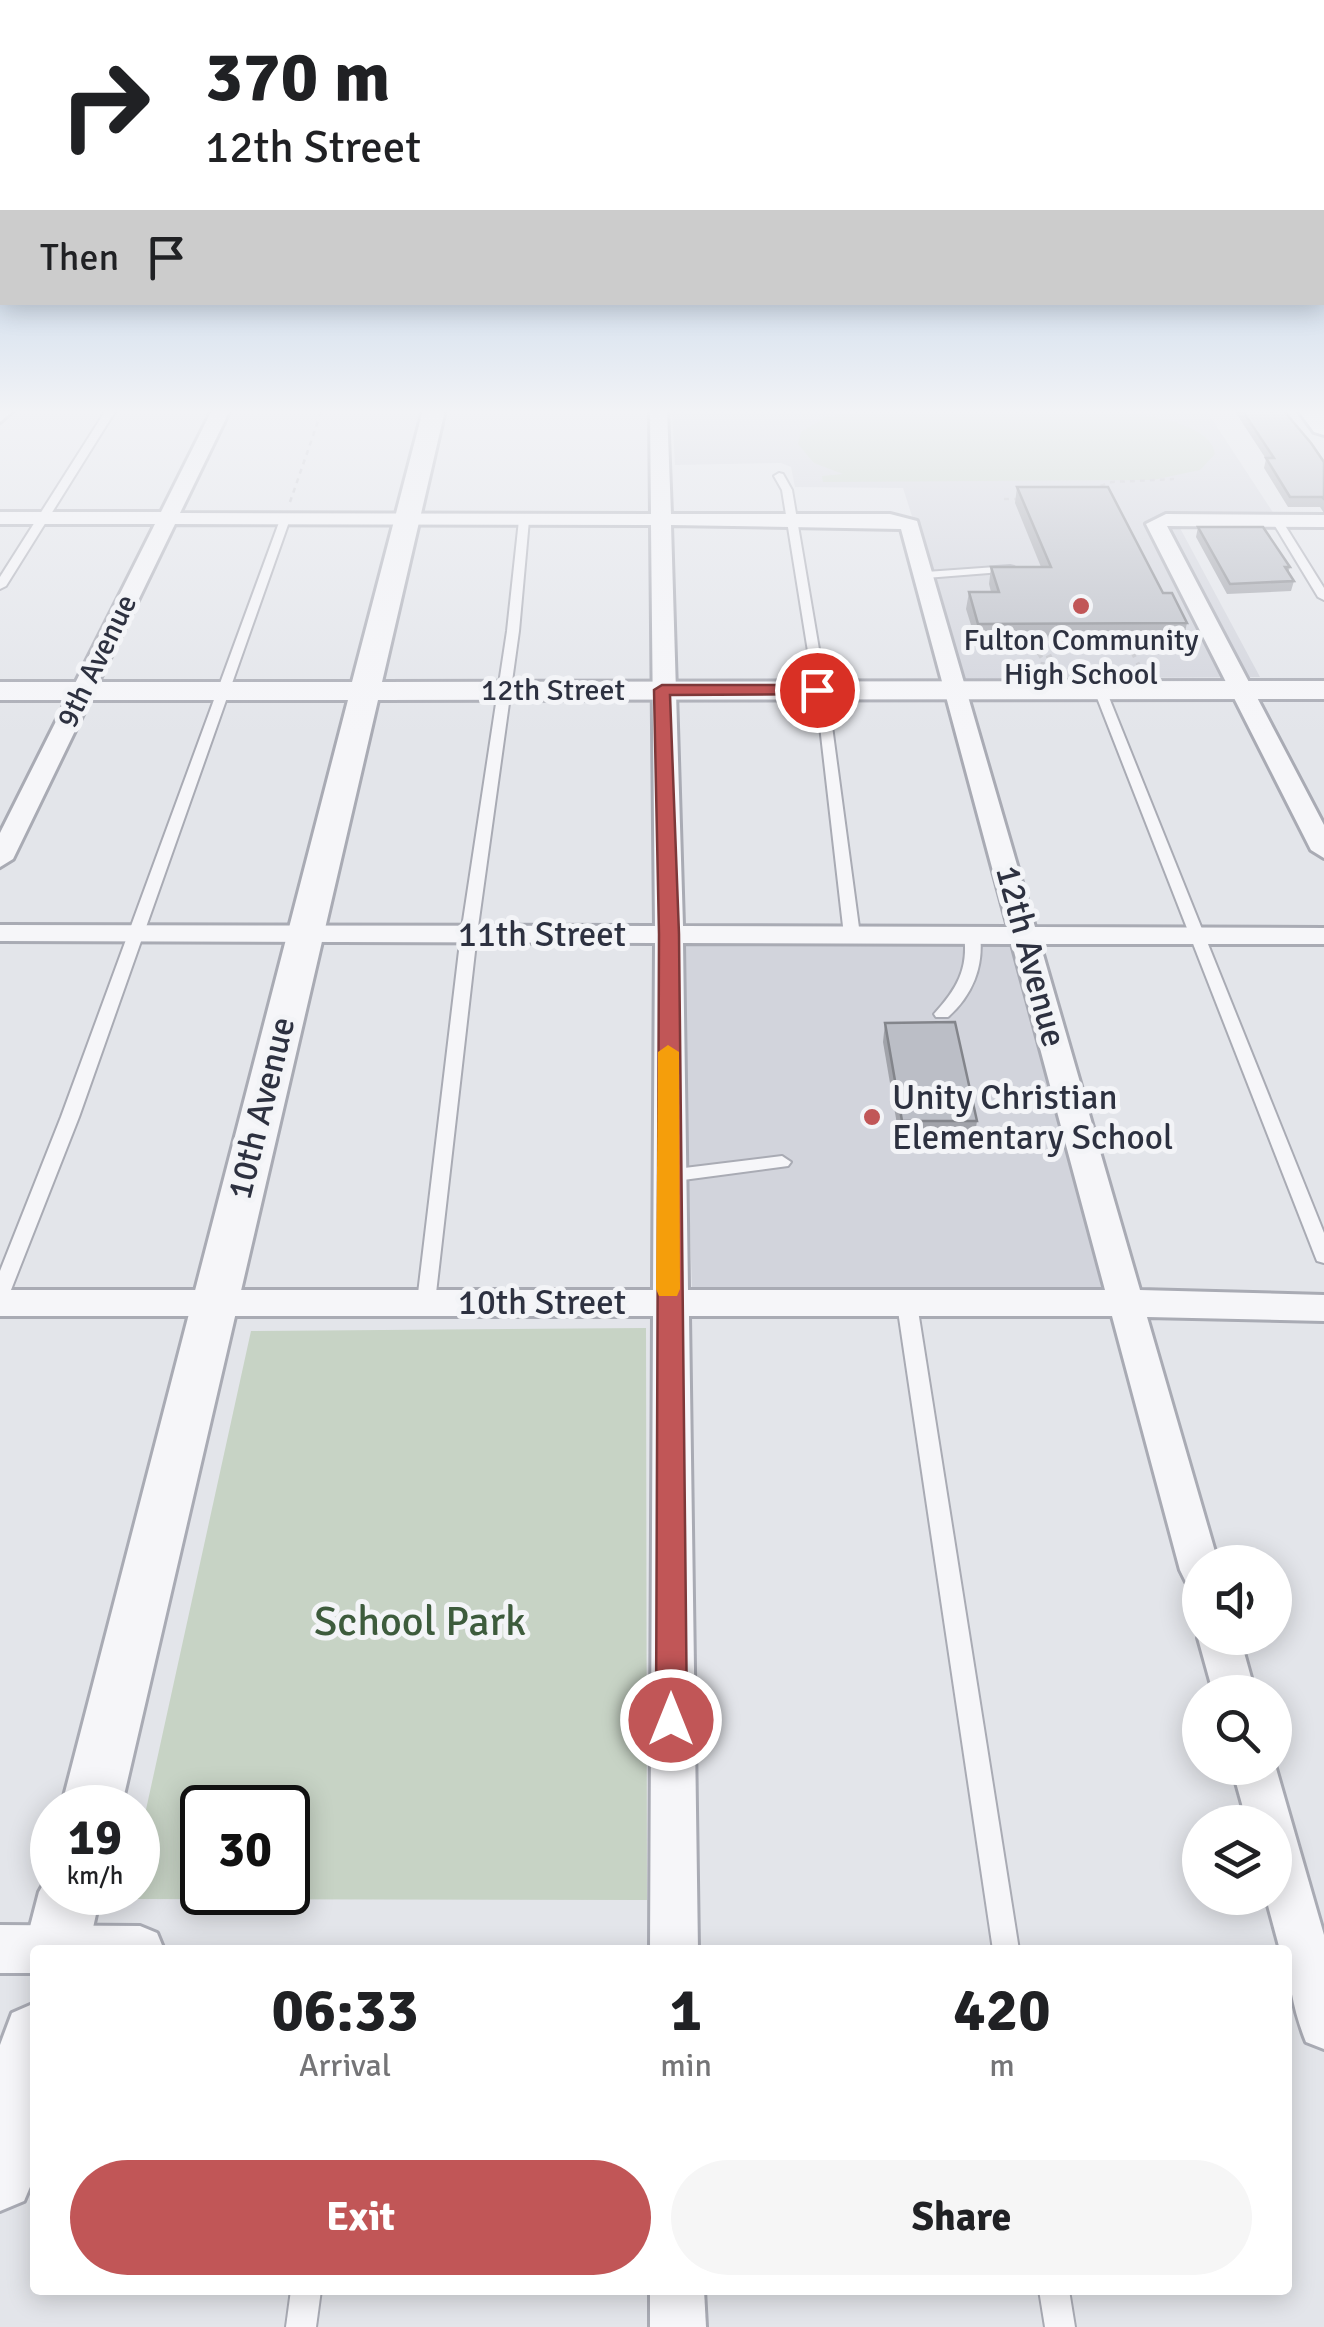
<!DOCTYPE html>
<html lang="en">
<head>
<meta charset="utf-8">
<style>
	body { margin:0; font-family:Signika,sans-serif; background:#f6f6f6; color:#202124; height:100vh; display:flex; flex-direction:column; font-size:38px; white-space:nowrap }
	* { box-sizing:border-box; margin:0 }
	p { font-size:32px; color:#757577 }
	.icon { flex:none; width:55px; height:55px; fill:none; stroke:currentColor; stroke-width:2; stroke-linecap:round; stroke-linejoin:round }
	.map { position:relative; flex:1; overflow:hidden }
	.panel { position:absolute; left:30px; top:1945px; width:1262px; height:350px; display:flex; flex-direction:column; background:#fff; border-radius:10px; box-shadow:0 5px 25px #0003 }
	.panel>* { flex:none }
	.banner { position:absolute; left:0px; top:0px; width:1325px; height:305px; box-shadow:0 5px 25px #0003; background:#fff; color:#202124; overflow:hidden }
	.buttons { position:absolute; left:1182px; top:1545px; display:grid; gap:20px }
	.buttons a { display:grid; place-items:center; width:110px; height:110px; border-radius:50%; background:#fff; box-shadow:0 5px 25px #0003; font-size:50px }
	.speed { position:absolute; left:30px; top:1785px; display:flex; gap:20px; font-size:50px; font-weight:700; text-align:center }
	.speed>* { display:grid; place-content:center; width:130px; height:130px; border-radius:50%; background:#fff; box-shadow:0 5px 25px #0003; line-height:1 }
	.speed small { font-size:25px; font-weight:400 }
	.speed .limit { border:5px solid #111; border-radius:15px; background:#fff; color:#111 }
	.pin { position:absolute; display:grid; place-items:center; width:85px; height:85px; color:#fff; margin:-42px; border:5px solid #fff; border-radius:50%; box-shadow:0 2px 10px #0007 }
	.me { position:absolute; width:110px; margin:-55px; rotate:0deg; stroke-linejoin:round; filter:drop-shadow(0 0 8px #0008) }
	.turn { display:flex; align-items:center; gap:35px; height:210px; padding:0 40px; font-size:45px }
	.turn .icon { width:130px; height:130px; stroke-width:2.5 }
	.turn b { display:block; font-size:70px; line-height:85px }
	.then { display:flex; align-items:center; height:95px; padding:0 40px; background:#0003; gap:20px; font-size:38px }
	.eta { display:flex; justify-content:space-evenly; align-items:center; height:170px; text-align:center }
	.eta b { font-size:60px; font-weight:800; line-height:70px }
	.primary-button { display:flex; gap:20px; margin-top:auto; padding:20px 40px }
	.primary-button a { flex:1; height:115px; border-radius:60px; background:#c15657; color:#fff; font-size:40px; font-weight:800; line-height:115px; text-align:center }
	.primary-button a+a { background:#f6f6f6; color:#202124 }
	.map>svg:first-child { display:block }
	.built { fill:#d2d4dc }
	.green { fill:#c7d3c5; fill-rule:evenodd }
	.lines { fill:none; stroke-linecap:round; stroke-linejoin:round }
	.service-casing { stroke:#a9abb4; stroke-width:4 }
	.minor-casing { stroke:#a9abb4; stroke-width:6 }
	.tertiary-casing { stroke:#a9abb4; stroke-width:6 }
	.primary-casing { stroke:#a4a8b4; stroke-width:6 }
	.path-far1 { stroke:#c2c3c9; stroke-width:2.5; stroke-dasharray:5 5; stroke-linecap:butt }
	.path { stroke:#c2c3c9; stroke-width:4; stroke-dasharray:6 6; stroke-linecap:butt }
	.service { fill:#f6f6f9; fill-rule:evenodd }
	.minor { fill:#f6f6f9; fill-rule:evenodd }
	.tertiary { fill:#f6f6f9; fill-rule:evenodd }
	.primary { fill:#fff; fill-rule:evenodd }
	.wall { fill:#a1a3aa }
	.building { fill:#bbbec6; stroke:#83858b; stroke-width:2.5 }
	.route { fill:#c15657; stroke:#7d3839; stroke-width:2.5 }
	.slow { fill:#f59e0b }
	.poi-dot { fill:#c15657; stroke:#f3f4f7; stroke-width:4 }
	.labels { text-anchor:middle; dominant-baseline:central; stroke-width:10; stroke-linejoin:round; paint-order:stroke }
	.far-poi-label { font-size:30px; fill:#2d3140; stroke:#f3f4f7 }
	.far-street-label { font-size:30px; fill:#2d3140; stroke:#f3f4f7 }
	.street-label { font-size:35px; fill:#2d3140; stroke:#f3f4f7 }
	.poi-label { font-size:35px; fill:#2d3140; stroke:#f3f4f7; text-anchor:start }
	.near-park-label { font-size:42px; fill:#3d5b3c; stroke:#f3f4f7 }
</style>
</head>
<body>
<div class="map">
<svg width="1324" height="2327" viewBox="0 0 1324 2327">
	<rect width="100%" height="100%" fill="#e3e5ea"/>
	<g class="built">
		<path d="M672 410H1206L1274 514 1173 515 1260 677 964 679 903 488 795 487 791 467 781 463 675 465Z"/>
		<path d="M1010 943 1104 1291 692 1289 681 944Z"/>
	</g>
	<g class="green">
		<path d="M872 410C927 410 1207 389 1215 454L1200 470 1153 480 823 482 822 476 843 474 814 463 798 444 801 432 826 417Z"/>
		<path d="M646 1328 647 1900 126 1899 127 1893 138 1892V1846L251 1331ZM202 1808H288V1892H202Z"/>
	</g>
	<g class="lines">
		<g class="service-casing">
			<g id="service">
				<path d="M106 410H116L6 586 0 589V577Z"/>
				<path d="M779 473 783 474 792 490 832 726 860 935 852 940 844 935 820 726 782 490 774 476Z"/>
				<path d="M281 517 290 519 79 1117 9 1295 7 1300 0 1302V1271L61 1117Z"/>
				<path d="M524 517 529 520 519 631 477 934 435 1302 433 1307H419L417 1302 461 934 507 631 519 520Z"/>
				<path d="M1273 519H1281L1324 588V600L1318 597 1272 521Z"/>
				<path d="M1010 566 1014 567V571L926 578 920 575 926 572Z"/>
				<path d="M1100 686 1106 690 1324 1233V1263L1317 1261 1315 1256 1094 690Z"/>
				<path d="M972 930 980 935C984 967 972 996 948 1017H936L934 1014C956 990 969 969 964 935Z"/>
				<path d="M782 1156 791 1162 788 1166 668 1182 659 1176 668 1170Z"/>
				<path d="M907 1297 914 1299 917 1304 1019 1950H993L897 1304 900 1299Z"/>
				<path d="M291 2290H321L316 2327H286Z"/>
				<path d="M1039 2290H1069L1075 2327H1045Z"/>
			</g>
		</g>
		<g class="minor-casing">
			<g id="minor">
				<path d="M0 410H14L0 422Z"/>
				<path d="M212 410H230L180 513 651 514 650 410H667L671 514H890L917 521 1035 927 1324 928V944H1040L1140 1290 1324 1295V1321L1147 1317 1218 1562H1200V1587L1186 1582 1180 1570 1112 1316H689L698 1950H650L653 1316H0V1290H653L655 943 0 941V925L655 926 651 525 175 524 13 859 0 867V833L155 524H0V512H161ZM671 525 901 529 1008 927 683 926ZM683 943 1012 944 1105 1290H688Z"/>
				<path d="M1166 514 1324 515V527L1167 526 1324 825V858L1311 850 1146 524Z"/>
				<path d="M1200 1634V1638H1240L1255 1692H1213L1198 1638Z"/>
				<path d="M1275 1765 1324 1935V2049L1306 2042C1294 2012 1288 1982 1288 1950H1280L1266 1898H1275V1822H1247L1232 1768Z"/>
				<path d="M0 1925 140 1926 157 1933 164 1950H35V1973H0Z"/>
				<path d="M650 2290H704L706 2327H650Z"/>
			</g>
		</g>
		<g class="tertiary-casing">
			<g id="tertiary">
				<path d="M423 410H445L382 682 1324 681V699L378 700 121 1808H61L348 700H0V682H352Z"/>
				<path d="M52 1869V1892H101L88 1950H35V1973L24 1950 39 1892Z"/>
				<path d="M35 2003V2175L24 2201 0 2211V2045L12 2013Z"/>
			</g>
		</g>
		<g class="primary-casing">
			<path id="primary" d="M1298 410H1324V435L1314 432Z"/>
		</g>
		<g class="path-far1">
			<path d="M1091 489 1112 482 1174 479"/>
			<path d="M1004 499H1021"/>
			<path d="M290 502 322 410"/>
		</g>
		<g class="path">
			<path d="M1127 641 1141 670"/>
			<path d="M971 644H1033L1043 660"/>
			<path d="M1042 668 1043 660C1088 635 1143 645 1193 646"/>
		</g>
		<use href="#service" class="service"/>
		<use href="#minor" class="minor"/>
		<use href="#tertiary" class="tertiary"/>
		<use href="#primary" class="primary"/>
	</g>
	<g class="wall">
		<path d="M1234 410H1283L1324 462V513L1320 507H1288L1264 468 1266 459Z"/>
		<path d="M1017 487 1163 593 1187 623 1183 641H976L966 609 969 592H991L989 584 991 567H1041L1015 503Z"/>
		<path d="M1198 527 1290 567 1288 573 1294 581 1291 591 1227 594 1196 537Z"/>
		<path d="M885 1023 977 1121 974 1141 900 1142 883 1042Z"/>
	</g>
	<g class="building">
		<path d="M1242 410H1283L1311 443 1324 462V499L1322 497H1290L1266 458H1274Z"/>
		<path d="M1017 487H1108L1163 593H1172L1187 623 978 624 969 592H999L991 567H1051Z"/>
		<path d="M1198 527H1263L1290 567H1285L1294 581 1230 584Z"/>
		<path d="M955 1022 977 1121H902L885 1023Z"/>
	</g>
	<linearGradient id="sky" x2="0" y2="1"><stop stop-color="#8cb2da"/><stop offset="0.56" stop-color="#f2f3f6"/><stop offset="1" stop-color="#f2f3f6" stop-opacity="0"/></linearGradient>
	<rect width="1324" height="735" fill="url(#sky)"/>
	<path class="route" d="M817 685 823 687V694L670 695 679 934 687 1720 682 1730 671 1734 660 1730 656 1720 659 934 654 690 662 685Z"/>
	<path class="slow" d="M668 1045 679 1052 680 1289 677 1296H659L656 1289 658 1052Z"/>
	<g class="poi-dot">
		<circle cx="1081" cy="606" r="10"/>
		<circle cx="872" cy="1117" r="10"/>
	</g>
	<g class="labels">
		<g class="far-poi-label">
			<text x="1081" y="640">Fulton Community<tspan x="1081" dy="34">High School</tspan></text>
		</g>
		<g class="far-street-label">
			<text transform="translate(97 661) rotate(-64)">9th Avenue</text>
			<text x="553" y="690">12th Street</text>
		</g>
		<g class="street-label">
			<text x="542" y="934">11th Street</text>
			<text transform="translate(1031 956) rotate(75)">12th Avenue</text>
			<text transform="translate(261 1108) rotate(-76)">10th Avenue</text>
			<text x="542" y="1302">10th Street</text>
		</g>
		<g class="poi-label">
			<text x="892" y="1097">Unity Christian<tspan x="892" dy="40">Elementary School</tspan></text>
		</g>
		<g class="near-park-label">
			<text x="420" y="1621">School Park</text>
		</g>
	</g>
</svg>
<div class="buttons">
<a><svg class="icon" aria-label="sound" viewBox="0 0 24 24"><path d="M4 9h4l5-4v14l-5-4H4zM17 9q2 3 0 6"/></svg></a>
<a><svg class="icon" aria-label="search" viewBox="0 0 24 24"><circle cx="10" cy="10" r="6"/><path d="M15 15l6 6"/></svg></a>
<a><svg class="icon" aria-label="layers" viewBox="0 0 24 24"><path d="M12 4l9 5-9 5-9-5zM3 14l9 5 9-5"/></svg></a>
</div>
<div class="speed"><div>19<small>km/h</small></div><div class="limit">30</div></div>
<div class="pin" style="left:817px;top:690px;background:#d93025"><svg class="icon" aria-label="arrive" viewBox="0 0 24 24"><path d="M6 21V4h12l-3 4 3 4H6"/></svg></div>
<svg class="me" style="left:671px;top:1720px" viewBox="-20 -20 40 40"><circle r="17" fill="#c15657" stroke="#fff" stroke-width="3"/><path d="M0-11L8 9 0 5-8 9z" fill="#fff"/></svg>
<div class="banner">
<div class="turn"><svg class="icon" aria-label="right" viewBox="0 0 24 24"><path d="M7 20v-9h11M14 6l5 5-5 5"/></svg><div><b>370 m</b>12th Street</div></div>
<div class="then">Then<svg class="icon" aria-label="arrive" viewBox="0 0 24 24"><path d="M6 21V4h12l-3 4 3 4H6"/></svg></div>
</div>
<section class="panel">
<div class="eta">
<div><b>06:33</b><p>Arrival</p></div>
<div><b>1</b><p>min</p></div>
<div><b>420</b><p>m</p></div>
</div>
<div class="primary-button"><a>Exit</a><a>Share</a></div>
</section>
</div>
</body>
</html>
